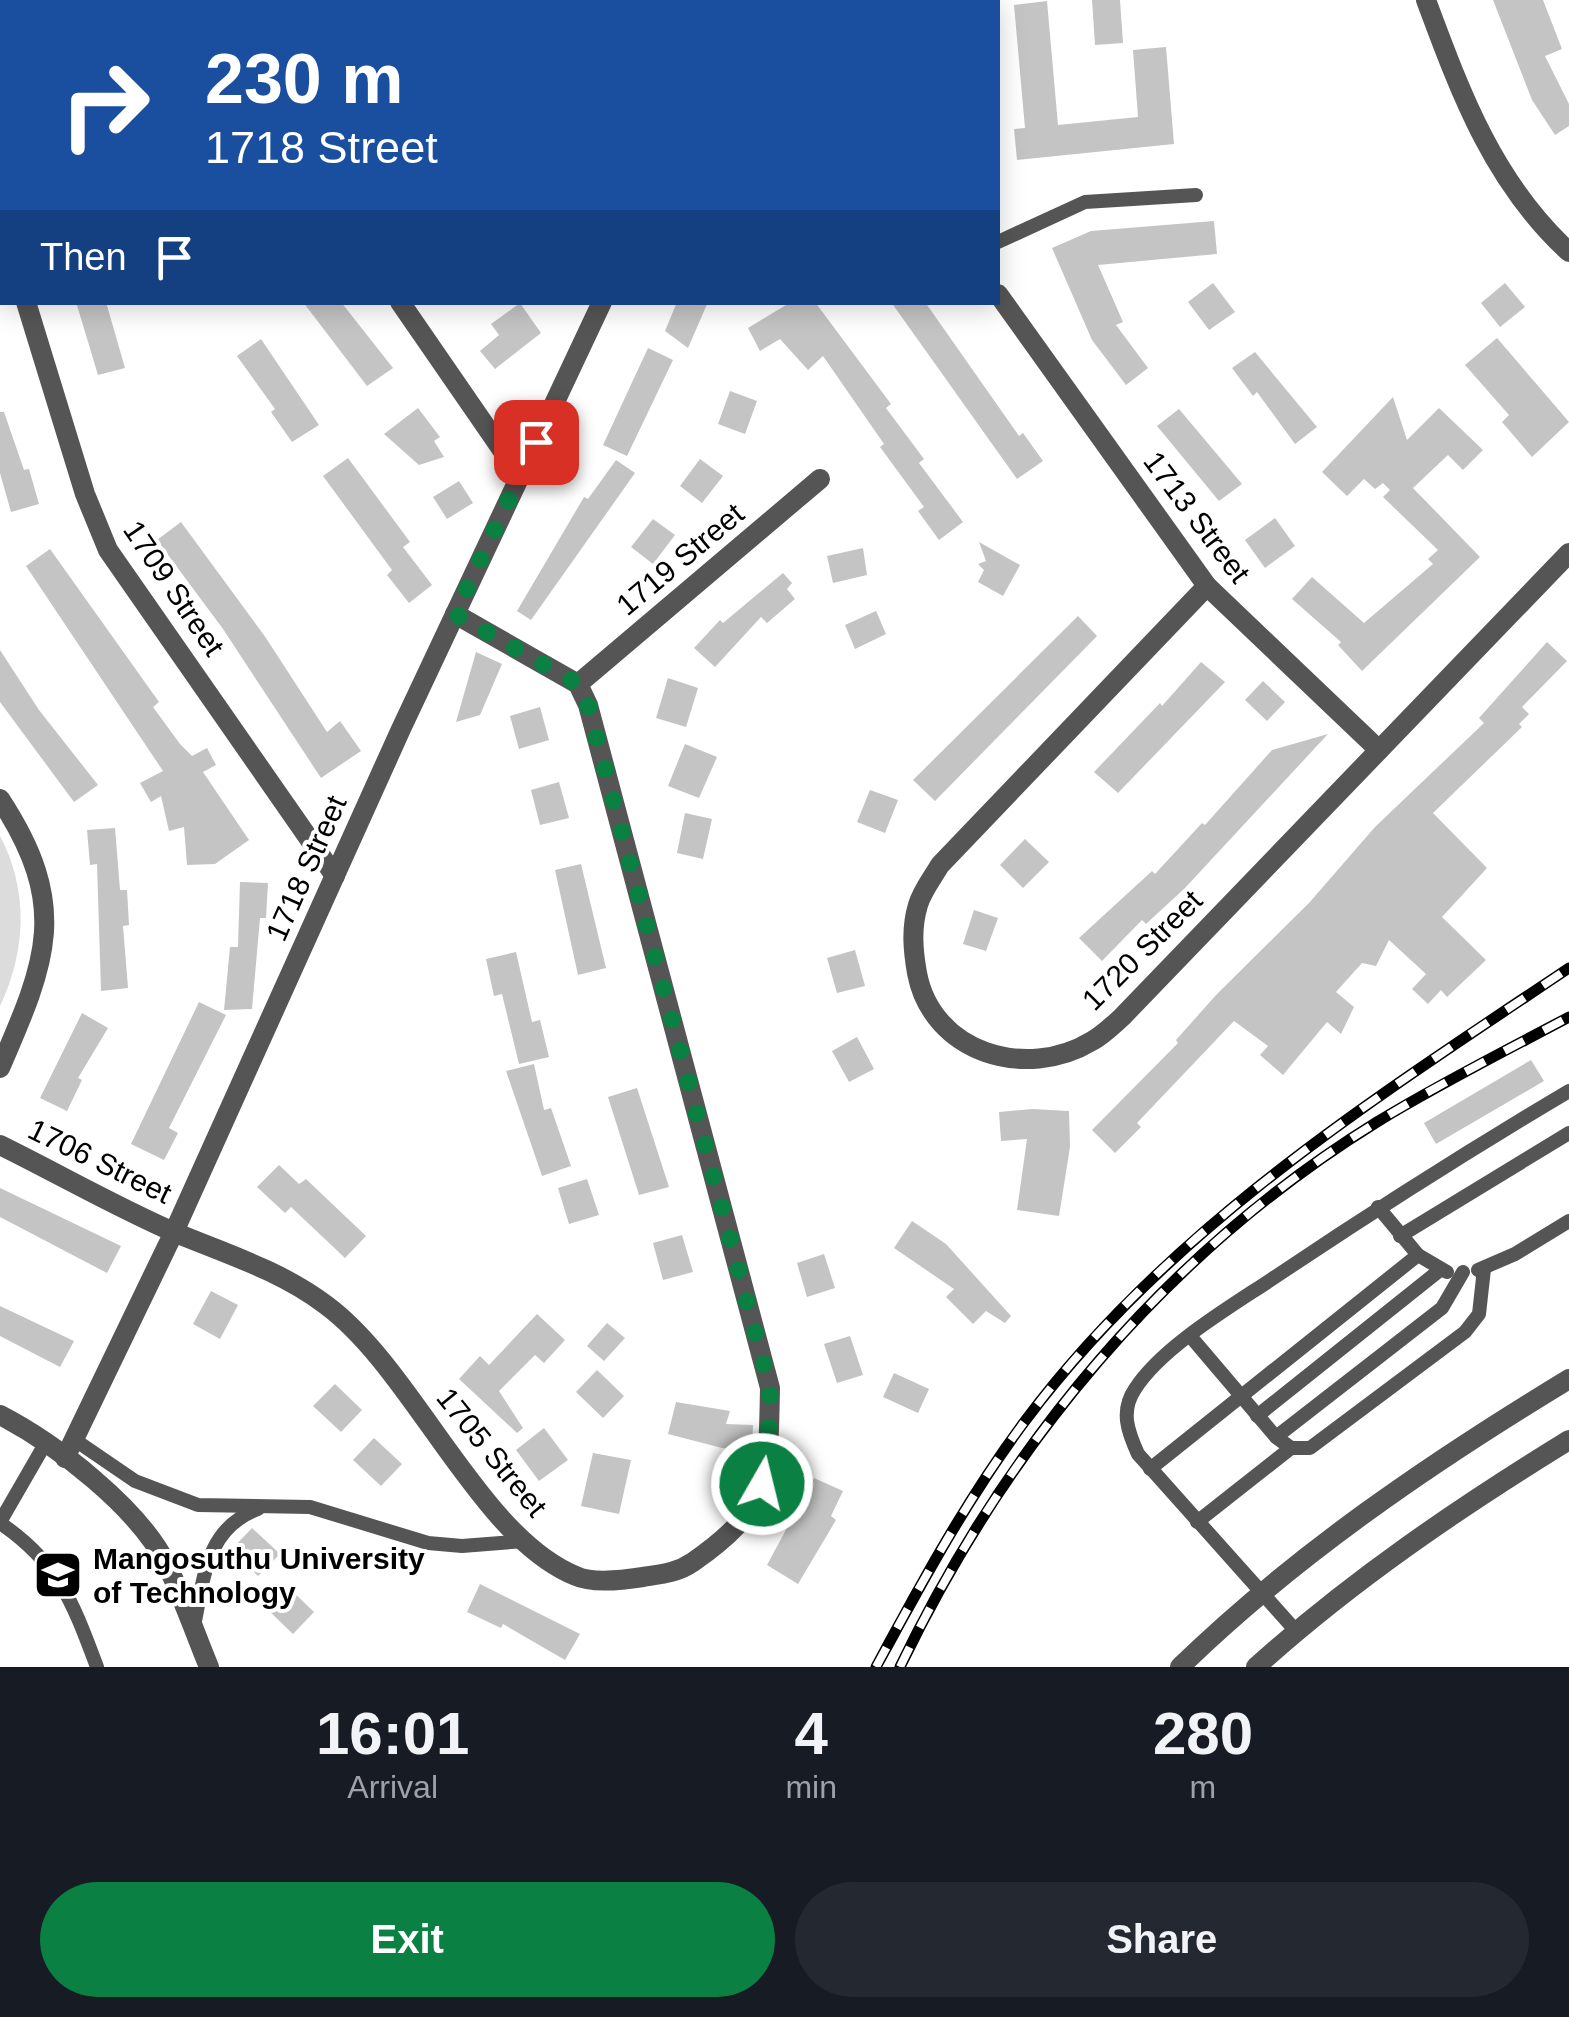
<!DOCTYPE html>
<html lang="en">
<head>
<meta charset="utf-8">
<style>
	body { margin:0; font-family:Arial,sans-serif; background:#242831; color:#f1f3f6; height:100vh; display:flex; flex-direction:column; font-size:38px; white-space:nowrap }
	* { box-sizing:border-box; margin:0 }
	p { font-size:32px; color:#9ea1a6 }
	.icon { flex:none; width:55px; height:55px; fill:none; stroke:currentColor; stroke-width:2; stroke-linecap:round; stroke-linejoin:round }
	.map { position:relative; height:1667px; overflow:hidden }
	.details { display:flex; flex-direction:column; background:#171b24; flex:1 }
	.details>* { flex:none }
	.hud { position:absolute; left:0px; top:0px; width:1000px; height:305px; box-shadow:0 5px 25px #0003; background:#1a4fa0; color:#fff; overflow:hidden }
	.pin { position:absolute; display:grid; place-items:center; width:85px; height:85px; color:#fff; margin:-42px; border-radius:20px; box-shadow:0 5px 15px #0006 }
	.me { position:absolute; width:110px; margin:-55px; rotate:8deg; stroke-linejoin:round; filter:drop-shadow(0 0 8px #0008) }
	.turn { display:flex; align-items:center; gap:35px; height:210px; padding:0 40px; font-size:45px }
	.turn .icon { width:130px; height:130px; stroke-width:2.5 }
	.turn b { display:block; font-size:70px; line-height:85px }
	.then { display:flex; align-items:center; height:95px; padding:0 40px; background:#0003; gap:20px; font-size:38px }
	.eta { display:flex; justify-content:space-evenly; align-items:center; height:170px; text-align:center }
	.eta b { font-size:60px; font-weight:800; line-height:70px }
	.primary-button { display:flex; gap:20px; margin-top:auto; padding:20px 40px }
	.primary-button a { flex:1; height:115px; border-radius:60px; background:#0b8043; color:#fff; font-size:40px; font-weight:800; line-height:115px; text-align:center }
	.primary-button a+a { background:#242831; color:#f1f3f6 }
	.map>svg:first-child { display:block }
	.green { fill:#dcdcdc }
	.building { fill:#c4c4c4 }
	.lines { fill:none; stroke-linecap:round; stroke-linejoin:round }
	.path { stroke:#777; stroke-width:5; stroke-dasharray:2.5 5; stroke-linecap:butt }
	.service { stroke:#555; stroke-width:14 }
	.minor { stroke:#555; stroke-width:20 }
	.tertiary { stroke:#555; stroke-width:20 }
	.rail-casing { stroke:#000; stroke-width:11 }
	.rail { stroke:#fff; stroke-width:8; stroke-dasharray:22; stroke-linecap:butt }
	.route { stroke:#0b8043; stroke-width:18; stroke-dasharray:0 32.4 }
	.labels { text-anchor:middle; dominant-baseline:central; stroke-width:8; stroke-linejoin:round; paint-order:stroke }
	.street-label { font-size:30px; fill:#000; stroke:#fff }
	.poi-label { font-size:30px; font-weight:bold; fill:#000; stroke:#fff; text-anchor:start }
</style>
</head>
<body>
<div class="map">
<svg width="1569" height="1667" viewBox="0 0 1569 1667">
	<rect width="100%" height="100%" fill="#fff"/>
	<path class="green" d="M0 836C29 891 26 951 0 1006Z"/>
	<g class="building">
		<path d="M1092 0H1120L1123 43 1095 45Z"/>
		<path d="M1493 0H1543L1562 49 1545 56 1569 104V126L1555 135 1532 100Z"/>
		<path d="M1047 1 1058 125 1138 117 1133 50 1166 47 1174 144 1017 160 1014 129 1025 128 1014 5Z"/>
		<path d="M1214 221 1217 254 1098 265 1123 322 1116 325 1148 368 1126 385 1092 340 1052 248 1091 231Z"/>
		<path d="M1213 283 1235 312 1209 330 1188 302Z"/>
		<path d="M1505 283 1525 307 1500 327 1481 303Z"/>
		<path d="M76 302H106L125 368 98 375Z"/>
		<path d="M303 302H341L393 368 367 386Z"/>
		<path d="M677 302H708L688 348 665 331Z"/>
		<path d="M791 302H815L891 404 886 408 924 459 919 463 963 522 939 540 918 511 924 507 880 447 884 444 823 356 808 370 780 339 760 351 748 328Z"/>
		<path d="M891 302H925L1019 436 1023 433 1043 461 1017 479Z"/>
		<path d="M520 303 541 333 495 369 480 351 499 335 491 324Z"/>
		<path d="M1497 338 1569 422 1532 457 1502 422 1509 415 1465 365Z"/>
		<path d="M261 339 319 425 292 442 271 412 275 409 237 356Z"/>
		<path d="M648 348 673 360 627 456 603 445Z"/>
		<path d="M1255 352 1317 427 1295 444 1257 392 1253 396 1232 368Z"/>
		<path d="M730 391 757 401 745 434 718 424Z"/>
		<path d="M1393 397 1407 440 1439 408 1483 450 1463 470 1448 455 1413 488 1480 557 1362 671 1338 645 1341 642 1292 599 1312 577 1364 623 1433 564 1428 559 1438 550 1383 497 1390 490 1383 483 1375 489 1364 479 1347 496 1322 472Z"/>
		<path d="M418 408 440 437 434 441 444 457 419 465 384 434Z"/>
		<path d="M1179 409 1242 484 1219 501 1157 426Z"/>
		<path d="M0 412H4L24 470 29 469 39 504 11 512 0 473Z"/>
		<path d="M348 458 410 542 403 547 432 585 409 603 387 575 392 570 323 476Z"/>
		<path d="M700 459 723 476 702 503 680 486Z"/>
		<path d="M616 460 635 473 531 620 517 611 584 497 588 499Z"/>
		<path d="M459 481 473 503 447 519 433 497Z"/>
		<path d="M1275 518 1295 546 1265 568 1245 540Z"/>
		<path d="M653 519 675 535 653 564 631 547Z"/>
		<path d="M181 522 266 638 327 732 340 721 361 751 321 778 223 629 157 540Z"/>
		<path d="M979 542 1020 565 1003 596 978 582 984 570 978 564 986 561Z"/>
		<path d="M863 548 867 575 833 583 827 556Z"/>
		<path d="M50 549 159 702 153 707 180 744 192 756 207 748 216 765 203 772 249 840 215 864 187 865 184 827 169 831 161 796 151 802 140 783 163 771 26 566Z"/>
		<path d="M783 573 792 583 787 589 795 599 767 623 761 617 715 667 694 648 720 620 723 623Z"/>
		<path d="M876 611 886 634 855 649 845 625Z"/>
		<path d="M1078 616 1097 636 935 801 913 780Z"/>
		<path d="M1547 642 1567 661 1522 707 1529 714 1519 724 1522 727 1433 813 1487 868 1442 917 1486 960 1447 997 1441 990 1428 1004 1412 989 1426 974 1389 940 1376 966 1362 963 1336 992 1354 1007 1341 1034 1327 1022 1283 1075 1260 1055 1268 1046 1234 1021 1137 1123 1141 1127 1115 1153 1092 1130 1178 1043 1176 1040 1216 995 1309 903 1375 827 1484 723 1479 718Z"/>
		<path d="M0 650 39 710 98 785 74 802 0 702Z"/>
		<path d="M476 652 502 664 480 715 456 722Z"/>
		<path d="M1201 662 1225 682 1118 793 1094 772 1160 703 1162 706Z"/>
		<path d="M668 678 698 688 686 727 656 718Z"/>
		<path d="M1263 681 1285 702 1267 721 1245 700Z"/>
		<path d="M540 707 549 740 519 749 510 716Z"/>
		<path d="M1328 734 1185 888 1146 924 1142 920 1102 961 1079 938 1152 871 1155 874 1202 823 1205 825 1272 750Z"/>
		<path d="M685 744 717 757 699 798 668 786Z"/>
		<path d="M559 782 569 818 540 825 531 790Z"/>
		<path d="M870 790 898 800 885 833 857 822Z"/>
		<path d="M685 813 712 819 703 859 677 853Z"/>
		<path d="M115 828 120 890H127L129 925 123 926 128 988 101 991 97 864 90 865 87 830Z"/>
		<path d="M1025 839 1049 862 1023 888 1000 865Z"/>
		<path d="M581 864 606 968 578 975 555 870Z"/>
		<path d="M240 882 268 883 266 918H260L252 1009 224 1010 230 947H238Z"/>
		<path d="M974 910 998 918 986 951 963 944Z"/>
		<path d="M855 950 865 986 837 993 827 958Z"/>
		<path d="M516 952 532 1022 540 1020 549 1057 519 1064 502 994 494 996 486 959Z"/>
		<path d="M199 1002 226 1015 169 1128 178 1133 164 1160 131 1144Z"/>
		<path d="M82 1013 108 1028 78 1078 82 1080 67 1111 40 1098Z"/>
		<path d="M857 1037 874 1069 849 1082 832 1051Z"/>
		<path d="M1531 1060 1544 1081 1436 1144 1424 1123Z"/>
		<path d="M534 1064 544 1110 551 1108 571 1166 542 1176 506 1071Z"/>
		<path d="M637 1088 669 1187 639 1195 608 1097Z"/>
		<path d="M1032 1109 1069 1111 1070 1147 1059 1216 1017 1210 1027 1139 1001 1141 999 1112Z"/>
		<path d="M279 1165 299 1184 306 1179 366 1236 345 1258 291 1207 285 1213 257 1187Z"/>
		<path d="M587 1179 599 1215 569 1224 558 1188Z"/>
		<path d="M0 1188 121 1246 107 1273 0 1217Z"/>
		<path d="M912 1221 946 1244 1011 1316 1005 1323 986 1311 973 1324 946 1297 954 1289 894 1248Z"/>
		<path d="M682 1235 693 1272 663 1280 653 1243Z"/>
		<path d="M824 1254 835 1288 807 1297 797 1263Z"/>
		<path d="M211 1291 238 1305 220 1339 193 1324Z"/>
		<path d="M0 1306 74 1341 60 1367 0 1336Z"/>
		<path d="M537 1314 565 1340 544 1363 535 1355 499 1391 523 1428 517 1433 459 1379 480 1356 489 1365Z"/>
		<path d="M607 1323 625 1338 604 1361 587 1346Z"/>
		<path d="M850 1336 863 1375 837 1383 824 1344Z"/>
		<path d="M597 1370 624 1396 603 1418 576 1392Z"/>
		<path d="M894 1373 929 1389 918 1413 883 1397Z"/>
		<path d="M335 1384 362 1410 341 1432 313 1406Z"/>
		<path d="M676 1402 730 1411 726 1424 753 1425 752 1450 722 1448 668 1434Z"/>
		<path d="M544 1428 568 1460 539 1481 516 1450Z"/>
		<path d="M374 1438 402 1464 381 1486 353 1460Z"/>
		<path d="M593 1453 631 1460 619 1514 581 1506Z"/>
		<path d="M814 1478 843 1491 831 1516 836 1520 798 1584 767 1565Z"/>
		<path d="M252 1528 280 1554 258 1576 231 1550Z"/>
		<path d="M480 1584 580 1634 565 1660 503 1624 501 1628 467 1612Z"/>
		<path d="M287 1586 314 1612 293 1634 266 1608Z"/>
	</g>
	<g class="lines">
		<g class="path">
			<path d="M135 2 138 0"/>
			<path d="M746 2 747 0"/>
			<path d="M0 88 2 87"/>
		</g>
		<g class="service">
			<path d="M998 242 1085 202 1196 195"/>
			<path d="M1378 1207 1418 1255 1447 1272"/>
			<path d="M1400 1236 1569 1133"/>
			<path d="M1478 1270 1515 1254 1569 1221"/>
			<path d="M1191 1337 1276 1437 1291 1448H1310L1465 1332 1479 1314 1484 1269"/>
			<path d="M1257 1416 1440 1270"/>
			<path d="M1276 1437 1442 1308 1463 1272"/>
			<path d="M75 1440 135 1481 198 1505 310 1507 428 1543 462 1546 525 1541"/>
			<path d="M1150 1469 1418 1255"/>
			<path d="M0 1522 45 1444"/>
			<path d="M1197 1522 1291 1448"/>
			<path d="M0 1523C59 1563 73 1603 97 1667"/>
			<path d="M194 1626C204 1578 206 1528 258 1509"/>
			<path d="M1296 1631 1138 1454C1128 1432 1120 1411 1135 1389 1162 1347 1230 1307 1272 1279 1369 1214 1468 1151 1569 1091"/>
		</g>
		<g class="minor">
			<path d="M191 0 193 2"/>
			<path d="M485 0 487 2"/>
			<path d="M787 0 789 2"/>
			<path d="M0 236 2 240"/>
			<path d="M998 294 1207 586 1379 750"/>
			<path d="M26 302 85 494 108 550 335 876"/>
			<path d="M400 302 520 476"/>
			<path d="M1207 586 940 865C933 877 922 891 918 905 911 928 913 950 917 973 932 1053 1026 1081 1092 1041 1103 1035 1113 1025 1122 1017L1569 553"/>
			<path d="M578 684 820 479"/>
			<path d="M0 799C70 906 47 960 0 1068"/>
			<path d="M0 1145C59 1174 116 1207 176 1233 227 1254 281 1271 326 1305 414 1370 479 1537 576 1576 593 1584 624 1580 643 1577 662 1574 677 1573 693 1562 772 1507 768 1477 770 1388L588 705 578 684 455 614"/>
			<path d="M65 1458 174 1232 401 729 602 302"/>
		</g>
		<g class="tertiary">
			<path d="M1426 0C1461 94 1493 182 1569 252"/>
			<path d="M0 1415C56 1444 139 1508 167 1565 183 1598 195 1633 209 1667"/>
			<path d="M1180 1667C1295 1555 1432 1462 1569 1379"/>
			<path d="M1256 1667C1351 1581 1460 1507 1569 1440"/>
		</g>
		<g class="rail-casing">
			<g id="rail">
				<path d="M876 1667C922 1582 967 1499 1025 1421 1169 1228 1372 1100 1569 968"/>
				<path d="M900 1667C1007 1445 1165 1253 1377 1122 1439 1084 1505 1051 1569 1017"/>
			</g>
		</g>
		<use href="#rail" class="rail"/>
	</g>
	<g class="lines">
		<path class="route" d="M536 442 455 614 578 684 588 705 770 1388 768 1464 762 1484"/>
	</g>
	<defs>
		<g id="university-square" transform="scale(2.5)"><rect x="-9" y="-9" width="18" height="18" rx="4" fill="#000" stroke="#fff"/><path d="M0-5L7-2L0 1L-7-2ZM-4 1L0 2.5L4 1V4Q0 6-4 4Z" fill="#fff"/></g>
	</defs>
	<g fill-rule="evenodd">
		<use href="#university-square" x="58" y="1575"/>
	</g>
	<g class="labels">
		<g class="street-label">
			<text transform="translate(1197 517) rotate(53)">1713 Street</text>
			<text transform="translate(680 559) rotate(-40)">1719 Street</text>
			<text transform="translate(174 588) rotate(56)">1709 Street</text>
			<text transform="translate(306 868) rotate(-66)">1718 Street</text>
			<text transform="translate(1142 950) rotate(-45)">1720 Street</text>
			<text transform="translate(100 1161) rotate(26)">1706 Street</text>
			<text transform="translate(492 1452) rotate(51)">1705 Street</text>
		</g>
		<g class="poi-label">
			<text x="93" y="1558">Mangosuthu University<tspan x="93" dy="34">of Technology</tspan></text>
		</g>
	</g>
</svg>
<div class="pin" style="left:536px;top:442px;background:#d93025"><svg class="icon" aria-label="arrive" viewBox="0 0 24 24"><path d="M6 21V4h12l-3 4 3 4H6"/></svg></div>
<svg class="me" style="left:762px;top:1484px" viewBox="-20 -20 40 40"><circle r="17" fill="#0b8043" stroke="#fff" stroke-width="3"/><path d="M0-11L8 9 0 5-8 9z" fill="#fff"/></svg>
<div class="hud">
<div class="turn"><svg class="icon" aria-label="right" viewBox="0 0 24 24"><path d="M7 20v-9h11M14 6l5 5-5 5"/></svg><div><b>230 m</b>1718 Street</div></div>
<div class="then">Then<svg class="icon" aria-label="arrive" viewBox="0 0 24 24"><path d="M6 21V4h12l-3 4 3 4H6"/></svg></div>
</div>
</div>
<section class="details">
<div class="eta">
<div><b>16:01</b><p>Arrival</p></div>
<div><b>4</b><p>min</p></div>
<div><b>280</b><p>m</p></div>
</div>
<div class="primary-button"><a>Exit</a><a>Share</a></div>
</section>
</body>
</html>
